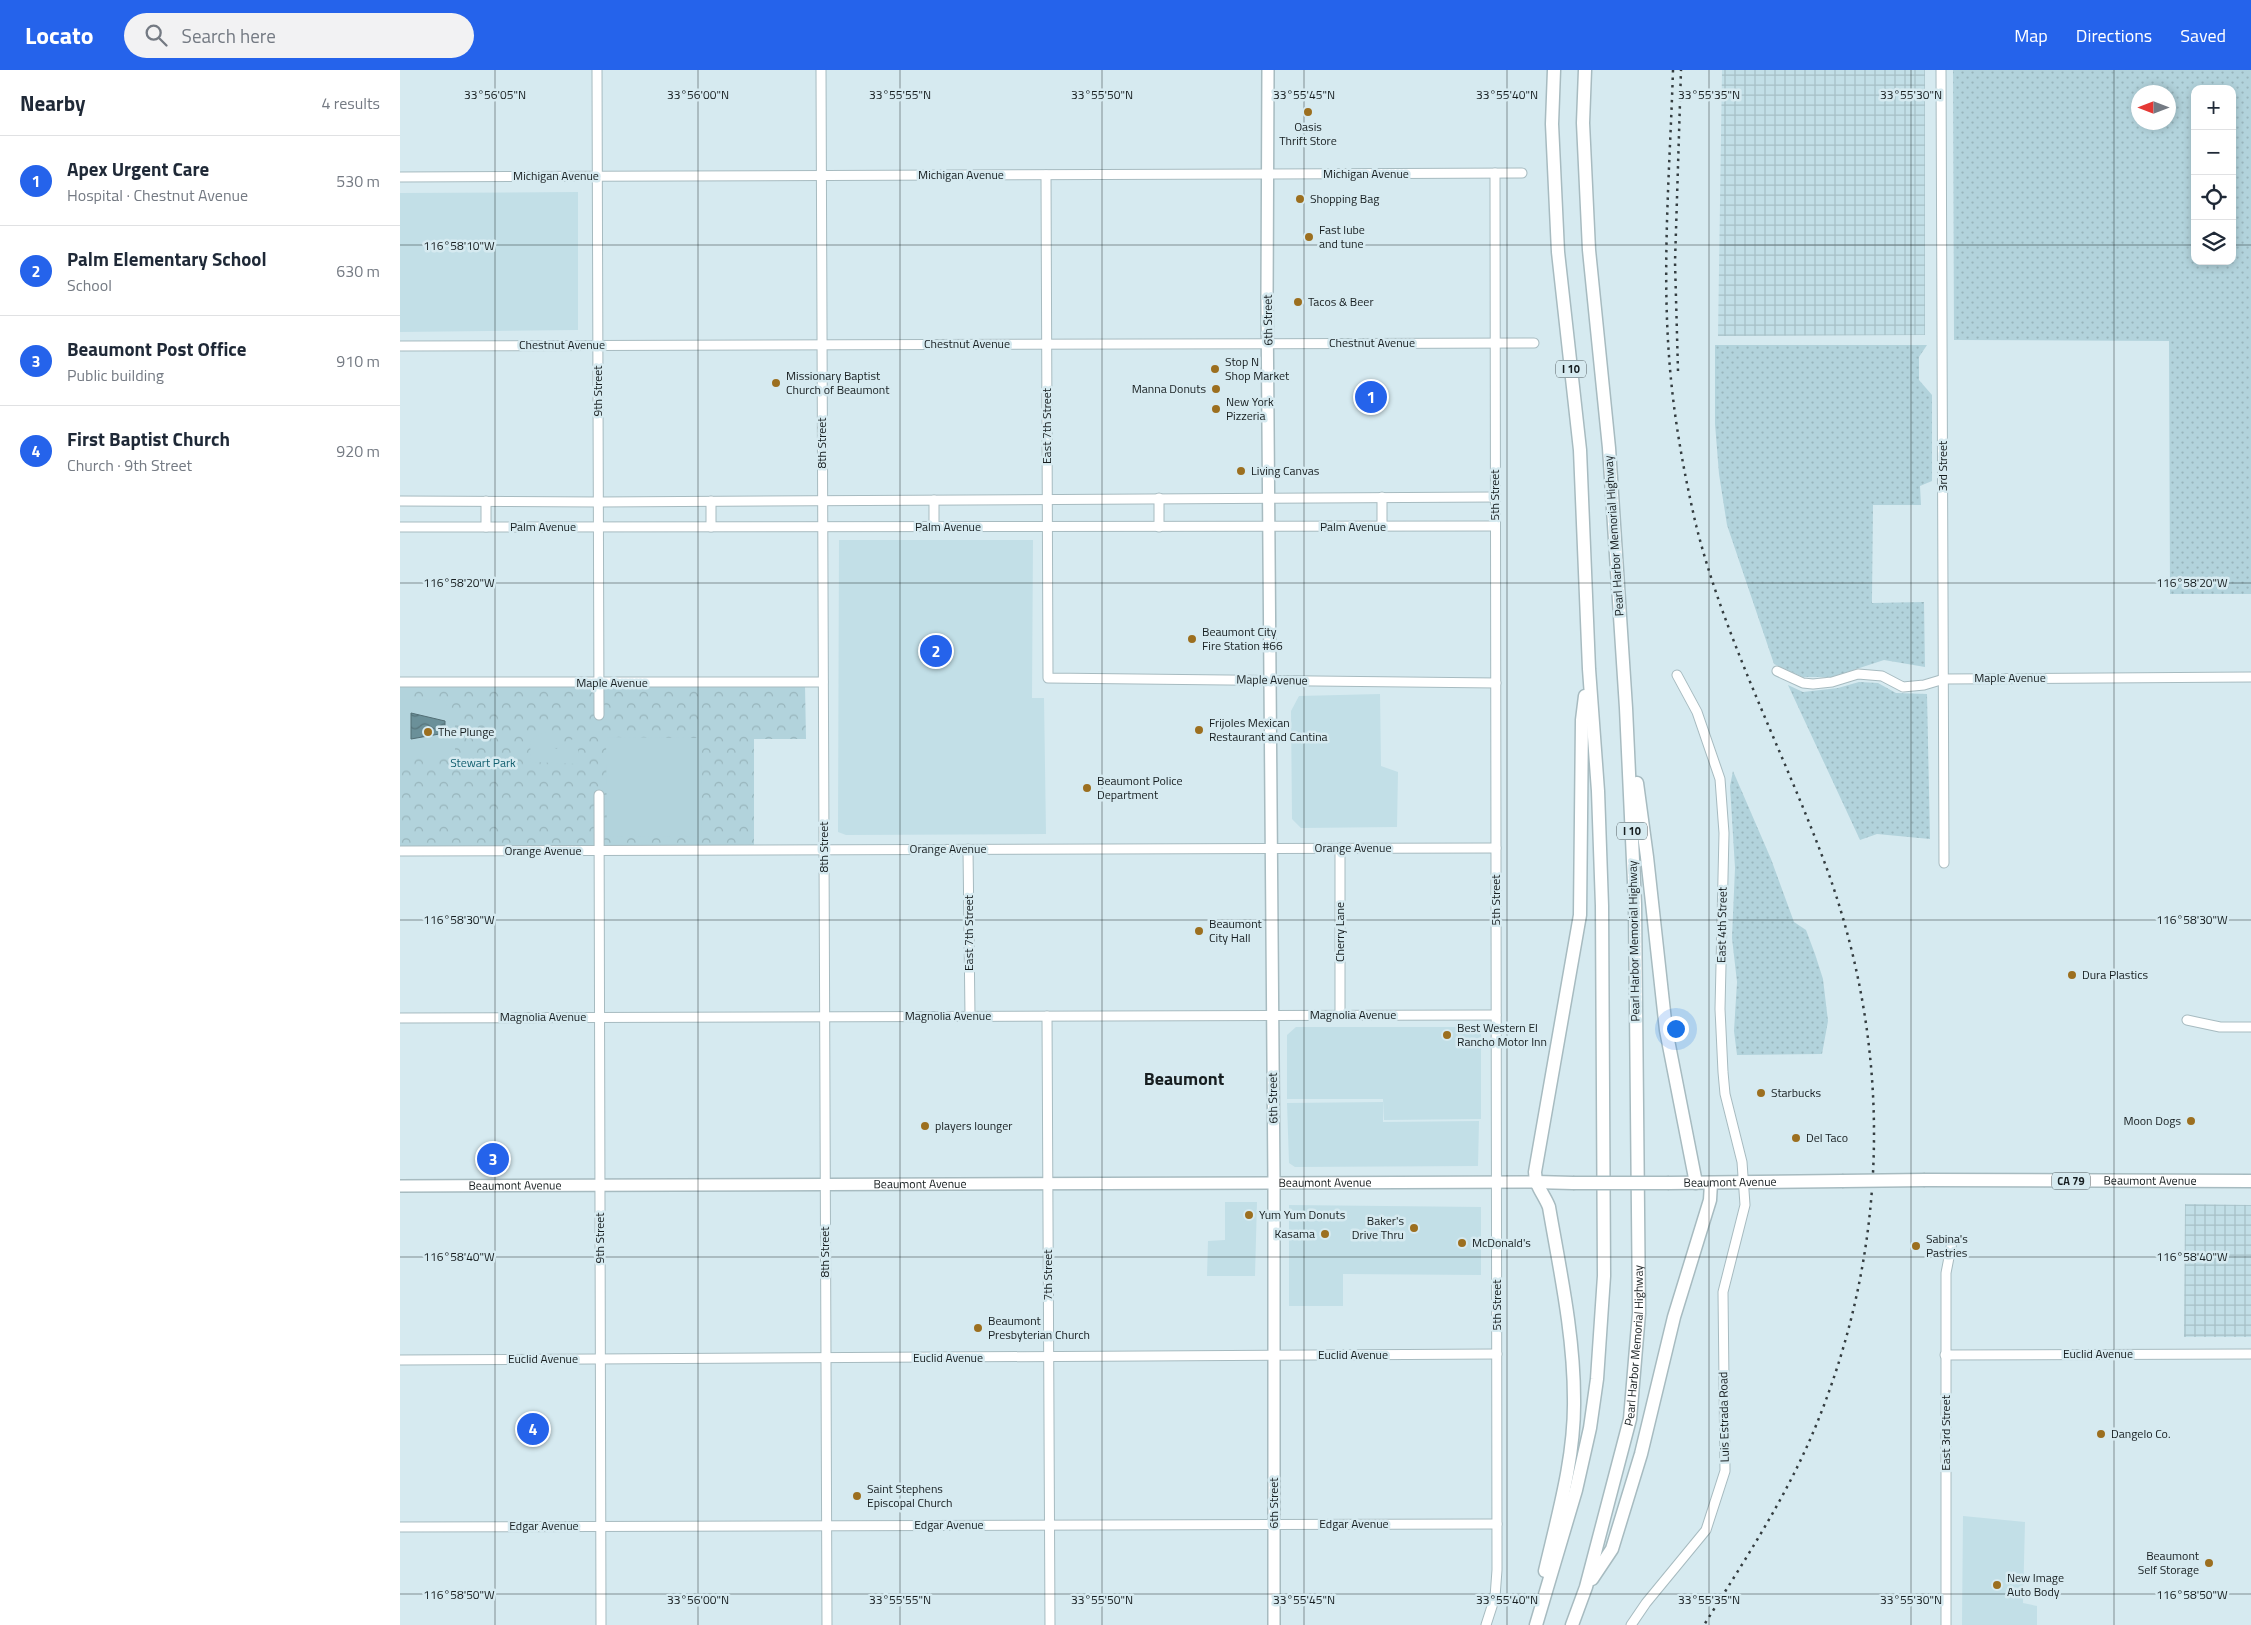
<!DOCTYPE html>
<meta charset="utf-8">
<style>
body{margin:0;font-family:"Titillium Web",sans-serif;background:#f2f2f3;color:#1f2937}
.controls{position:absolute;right:15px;top:15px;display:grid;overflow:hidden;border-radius:10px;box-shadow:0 2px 8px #0003}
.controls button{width:45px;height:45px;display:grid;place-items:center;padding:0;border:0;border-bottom:1px solid #e0e1e3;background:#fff;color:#1f2937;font:25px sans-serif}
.compass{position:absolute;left:1731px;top:15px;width:45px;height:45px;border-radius:50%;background:#fff;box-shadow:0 2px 8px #0003;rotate:270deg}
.you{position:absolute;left:1275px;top:958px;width:18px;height:18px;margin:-12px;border:4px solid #fff;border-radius:50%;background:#1a73e8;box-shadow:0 0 0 8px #1a73e833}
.badge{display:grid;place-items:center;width:32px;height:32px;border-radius:50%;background:#2563eb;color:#fff;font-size:16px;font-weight:700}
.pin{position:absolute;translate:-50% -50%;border:2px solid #fff;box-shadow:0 1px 5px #0006}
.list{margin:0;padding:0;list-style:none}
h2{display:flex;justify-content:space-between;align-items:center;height:65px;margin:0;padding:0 20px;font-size:21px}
h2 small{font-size:16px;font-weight:400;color:#747a83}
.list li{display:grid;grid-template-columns:32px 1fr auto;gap:15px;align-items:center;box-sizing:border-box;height:90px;padding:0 20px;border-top:1px solid #e0e1e3}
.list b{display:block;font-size:19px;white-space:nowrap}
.list p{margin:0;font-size:16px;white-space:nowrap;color:#747a83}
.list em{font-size:16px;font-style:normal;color:#747a83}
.icon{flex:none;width:28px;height:28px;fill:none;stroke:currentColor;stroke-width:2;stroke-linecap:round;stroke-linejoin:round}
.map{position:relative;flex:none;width:1851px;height:1555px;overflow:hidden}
header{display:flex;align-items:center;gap:30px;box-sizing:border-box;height:70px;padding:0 25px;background:#2563eb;color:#fff}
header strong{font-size:24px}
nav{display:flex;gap:28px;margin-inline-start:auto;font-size:18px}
.search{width:350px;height:45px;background:#f2f2f3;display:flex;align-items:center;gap:12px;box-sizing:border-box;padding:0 18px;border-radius:28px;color:#747a83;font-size:19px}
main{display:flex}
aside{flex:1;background:#fff}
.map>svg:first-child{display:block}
.built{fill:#c2dfe7}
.industrial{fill:url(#industrial-grid)}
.grass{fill:url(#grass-dots);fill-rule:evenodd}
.park{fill:url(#park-crowns)}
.pitch{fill:#b2d3dc}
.water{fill:url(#water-waves);stroke:#526e75}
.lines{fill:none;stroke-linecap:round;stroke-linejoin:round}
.minor-casing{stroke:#a7bbc0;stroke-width:11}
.major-casing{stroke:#a7bbc0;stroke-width:14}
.highway-casing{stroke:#a7bbc0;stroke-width:15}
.minor{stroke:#fff;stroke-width:9}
.major{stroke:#fff;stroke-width:11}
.highway{stroke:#fff;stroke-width:12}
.rail{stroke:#343d40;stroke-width:2.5;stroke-dasharray:2.5 5;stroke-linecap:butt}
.highway-bridge-casing{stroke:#a7bbc0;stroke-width:15;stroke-linecap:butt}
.highway-bridge{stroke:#fff;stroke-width:12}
.ticks{fill:none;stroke:#171e20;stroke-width:1;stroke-opacity:0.45}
.poi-dot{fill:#9c6f1f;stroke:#d6eaf0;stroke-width:2}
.labels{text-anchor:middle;stroke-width:5;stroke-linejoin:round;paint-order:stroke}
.shield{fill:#d6eaf0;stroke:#505b5e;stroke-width:1}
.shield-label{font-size:11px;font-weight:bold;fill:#171e20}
.poi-label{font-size:12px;fill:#171e20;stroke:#d6eaf0;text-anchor:start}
.street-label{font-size:12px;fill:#171e20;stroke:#d6eaf0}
.park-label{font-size:12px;fill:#105d6d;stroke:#d6eaf0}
.district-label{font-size:18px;font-weight:bold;fill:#171e20;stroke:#d6eaf0}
.ticks-label{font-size:12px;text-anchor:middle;fill:#171e20;stroke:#d6eaf0;stroke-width:5;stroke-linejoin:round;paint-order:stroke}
</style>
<header>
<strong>Locato</strong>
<div class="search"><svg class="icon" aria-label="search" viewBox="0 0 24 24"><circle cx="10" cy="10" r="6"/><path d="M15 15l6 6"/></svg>Search here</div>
<nav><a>Map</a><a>Directions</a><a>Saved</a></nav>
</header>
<main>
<aside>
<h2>Nearby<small>4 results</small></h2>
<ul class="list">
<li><span class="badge">1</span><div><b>Apex Urgent Care</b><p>Hospital · Chestnut Avenue</p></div><em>530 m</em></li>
<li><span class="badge">2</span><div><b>Palm Elementary School</b><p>School</p></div><em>630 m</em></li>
<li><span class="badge">3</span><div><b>Beaumont Post Office</b><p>Public building</p></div><em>910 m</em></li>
<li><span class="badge">4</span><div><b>First Baptist Church</b><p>Church · 9th Street</p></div><em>920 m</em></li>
</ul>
</aside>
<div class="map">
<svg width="1851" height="1555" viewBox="0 0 1851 1555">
<defs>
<pattern id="industrial-grid" width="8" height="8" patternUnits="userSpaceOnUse" patternTransform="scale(1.25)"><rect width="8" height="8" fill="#c2dfe7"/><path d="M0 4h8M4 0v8" fill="none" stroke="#a6bfc6"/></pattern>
<pattern id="grass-dots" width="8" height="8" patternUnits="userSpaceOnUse" patternTransform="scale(1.25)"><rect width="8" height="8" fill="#b2d3dc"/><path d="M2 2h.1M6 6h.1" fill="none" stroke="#98b5bc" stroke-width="1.8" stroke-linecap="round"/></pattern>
<pattern id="park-crowns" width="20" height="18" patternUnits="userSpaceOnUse" patternTransform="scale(1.25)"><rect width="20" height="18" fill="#b2d3dc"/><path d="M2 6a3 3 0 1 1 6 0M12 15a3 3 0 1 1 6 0" fill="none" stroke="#98b5bc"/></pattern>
<pattern id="water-waves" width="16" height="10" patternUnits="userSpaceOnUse" patternTransform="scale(1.25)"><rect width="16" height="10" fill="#6b9099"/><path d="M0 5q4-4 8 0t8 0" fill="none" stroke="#57757c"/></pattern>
</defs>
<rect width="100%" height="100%" fill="#d6eaf0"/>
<g class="built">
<polygon points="178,122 178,260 0,262 0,123"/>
<polygon points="439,470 633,470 632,628 644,628 646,764 446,765 438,762"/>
<polygon points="980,624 981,696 998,702 997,757 901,758 892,749 891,641 899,626"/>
<polygon points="896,957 1081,957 1081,1049 984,1050 983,1029 887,1029 887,965"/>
<polygon points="983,1032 983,1052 1079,1051 1078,1096 895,1097 889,1093 887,1033"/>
<polygon points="825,1132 857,1132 855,1206 807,1206 808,1171 825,1170"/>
<polygon points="889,1135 1081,1137 1081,1205 943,1204 943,1236 889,1236"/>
<polygon points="1563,1446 1625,1452 1623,1533 1637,1536 1637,1555 1562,1555"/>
</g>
<g class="industrial">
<polygon points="1322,0 1525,0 1525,265 1318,266"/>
<polygon points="1785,1134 1851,1135 1851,1267 1784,1267"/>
</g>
<g class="grass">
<path d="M1553,0H1851V524H1770L1769,271L1554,270ZM1795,19H1832V191H1795ZM1768,22V52H1738V22Z"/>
<polygon points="1315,275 1527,275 1519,287 1519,310 1532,325 1532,411 1520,416 1521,435 1473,435 1472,528 1472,533 1524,532 1525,597 1484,590 1432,607 1403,607 1374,594 1327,455 1319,404 1315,354"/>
<polygon points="1459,612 1478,613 1496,623 1527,624 1530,769 1477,764 1460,770 1388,615 1403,622 1438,618"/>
<polygon points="1333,701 1371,789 1394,852 1406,860 1415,884 1423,909 1428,951 1422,984 1337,985 1334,961 1337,912 1332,868 1335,798 1330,716"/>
</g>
<polygon class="park" points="0,611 405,615 406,669 354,669 354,775 0,777"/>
<g class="pitch">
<polygon points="0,629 46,630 47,638 55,638 55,686 0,686"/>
<polygon points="145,662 156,679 178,666 178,694 131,692 130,671"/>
<polygon points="206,667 302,668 301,767 207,766"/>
</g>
<polygon class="water" points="11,643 45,651 45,663 11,669"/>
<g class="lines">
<g class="minor-casing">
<g id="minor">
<polyline points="197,0 199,645"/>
<polyline points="421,0 427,1555"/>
<polyline points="1541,0 1544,793"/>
<polyline points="646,105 648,608 1096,613"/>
<polyline points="0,107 1122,103"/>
<polyline points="0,276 1134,273"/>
<polyline points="982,427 982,456"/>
<polyline points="759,428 759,457"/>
<polyline points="0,431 199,432 1095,427"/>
<polyline points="86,431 86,457"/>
<polyline points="311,431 311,457"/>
<polyline points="0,457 1095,456"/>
<polyline points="534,457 534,430"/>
<polyline points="1377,601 1403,613 1413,614 1432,612 1458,604 1482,606 1503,617 1524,615 1544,609 1851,607"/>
<polyline points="0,612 423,612"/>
<polyline points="199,725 201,1555"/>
<polyline points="940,778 940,945"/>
<polyline points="568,779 570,946"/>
<polyline points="0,781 1096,778"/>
<polyline points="647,946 650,1555"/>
<polyline points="0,948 1096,945"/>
<polyline points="1787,950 1820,957 1851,957"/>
<polyline points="1545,1285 1851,1284"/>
<polyline points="0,1290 1097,1284"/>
<polyline points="0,1457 1097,1454"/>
<polyline points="1086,1555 1095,1527 1097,1500 1095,103"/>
<polyline points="1231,1555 1246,1533 1306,1460 1325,1401 1323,1222 1345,1135 1342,1092 1325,1024 1323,1002 1320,939 1324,763 1320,709 1297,642 1277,605"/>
<polyline points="1546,1555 1546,1203 1552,1172"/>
</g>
</g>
<g class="major-casing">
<g id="major">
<polyline points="868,0 867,229 874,1114 874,1555"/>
<path id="s1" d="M0,1116L1135,1112"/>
</g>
</g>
<g class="highway-casing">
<g id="highway">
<polyline points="1237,713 1247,787 1266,960 1296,1113"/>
<path id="s2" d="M1525,1110L1851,1111"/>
<polyline points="1135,1112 1173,1113"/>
<path id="s3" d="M1269,1113L1442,1111"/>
<path d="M1145,1501C1158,1445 1175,1387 1174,1329C1174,1265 1160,1201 1149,1137C1144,1124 1135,1116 1135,1102L1180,845L1182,650L1185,626"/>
<polyline points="1192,1509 1212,1479 1241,1384 1274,1247 1310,1130 1311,1113"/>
<polyline points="1136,1555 1176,1420 1190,1358 1197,1309 1204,1206 1202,836 1198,721 1189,599 1180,380 1158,182 1152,54 1154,0"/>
<path id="s4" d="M1172,1555L1186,1517L1230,1349L1239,1243L1235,834L1226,638L1209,378L1189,180L1183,53L1185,0"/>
</g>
</g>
<use href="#minor" class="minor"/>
<use href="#major" class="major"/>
<use href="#highway" class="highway"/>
<g class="rail">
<path d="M1273,0C1270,95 1262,191 1269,286C1273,343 1283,399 1296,455C1324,567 1380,675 1421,783C1492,967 1492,1165 1419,1348C1390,1422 1346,1488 1304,1555"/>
<polyline points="1278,301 1275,192 1281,0"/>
</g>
<g class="highway-bridge-casing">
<g id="highway-bridge">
<polyline points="1442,1111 1525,1110"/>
<polyline points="1173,1113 1269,1113"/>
</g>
</g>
<use href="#highway-bridge" class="highway-bridge"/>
</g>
<path class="ticks" d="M95,0V1555M298,0V1555M500,0V1555M702,0V1555M904,0V1555M1107,0V1555M1309,0V1555M1511,0V1555M1714,0V1555M0,175H1795M1832,175H1851M0,513H1851M0,850H1851M0,1187H1851M0,1524H1851"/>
<g class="poi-dot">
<circle cx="908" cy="42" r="5"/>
<circle cx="900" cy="129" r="5"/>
<circle cx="909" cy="167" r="5"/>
<circle cx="898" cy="232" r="5"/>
<circle cx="815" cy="299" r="5"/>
<circle cx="376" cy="313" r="5"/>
<circle cx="816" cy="319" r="5"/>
<circle cx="816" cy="339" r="5"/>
<circle cx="841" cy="401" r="5"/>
<circle cx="792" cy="569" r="5"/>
<circle cx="799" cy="660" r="5"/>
<circle cx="28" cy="662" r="5"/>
<circle cx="687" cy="718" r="5"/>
<circle cx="799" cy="861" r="5"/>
<circle cx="1672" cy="905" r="5"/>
<circle cx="1047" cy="965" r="5"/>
<circle cx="1361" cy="1023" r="5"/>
<circle cx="1791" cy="1051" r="5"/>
<circle cx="525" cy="1056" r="5"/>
<circle cx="1396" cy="1068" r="5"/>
<circle cx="849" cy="1145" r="5"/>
<circle cx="1014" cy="1158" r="5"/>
<circle cx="925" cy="1164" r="5"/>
<circle cx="1062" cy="1173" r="5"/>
<circle cx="1516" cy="1176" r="5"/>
<circle cx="578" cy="1258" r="5"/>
<circle cx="1701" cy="1364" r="5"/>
<circle cx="457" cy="1426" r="5"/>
<circle cx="1809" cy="1493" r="5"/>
<circle cx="1597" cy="1515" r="5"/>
</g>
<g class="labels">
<g class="shield">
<rect x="1156" y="290.5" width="30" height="17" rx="4"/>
<rect x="1217" y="752.5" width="30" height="17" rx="4"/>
<rect x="1652" y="1102.5" width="38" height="17" rx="4"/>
</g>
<g class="shield-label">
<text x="1171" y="303">I 10</text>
<text x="1232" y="765">I 10</text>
<text x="1671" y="1115">CA 79</text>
</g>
<g class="poi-label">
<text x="908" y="61" text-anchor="middle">Oasis<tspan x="908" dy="14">Thrift Store</tspan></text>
<text x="910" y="133">Shopping Bag</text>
<text x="919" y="164">Fast lube<tspan x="919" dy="14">and tune</tspan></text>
<text x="908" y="236">Tacos &amp; Beer</text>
<text x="825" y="296">Stop N<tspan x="825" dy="14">Shop Market</tspan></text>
<text x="386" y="310">Missionary Baptist<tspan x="386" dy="14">Church of Beaumont</tspan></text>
<text x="806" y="323" text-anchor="end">Manna Donuts</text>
<text x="826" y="336">New York<tspan x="826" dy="14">Pizzeria</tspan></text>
<text x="851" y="405">Living Canvas</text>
<text x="802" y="566">Beaumont City<tspan x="802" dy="14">Fire Station #66</tspan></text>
<text x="809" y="657">Frijoles Mexican<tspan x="809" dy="14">Restaurant and Cantina</tspan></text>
<text x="38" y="666">The Plunge</text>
<text x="697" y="715">Beaumont Police<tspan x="697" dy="14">Department</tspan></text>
<text x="809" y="858">Beaumont<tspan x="809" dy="14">City Hall</tspan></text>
<text x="1682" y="909">Dura Plastics</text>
<text x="1057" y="962">Best Western El<tspan x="1057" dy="14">Rancho Motor Inn</tspan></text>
<text x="1371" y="1027">Starbucks</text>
<text x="1781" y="1055" text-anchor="end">Moon Dogs</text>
<text x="535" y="1060">players lounger</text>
<text x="1406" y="1072">Del Taco</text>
<text x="859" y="1149">Yum Yum Donuts</text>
<text x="1004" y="1155" text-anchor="end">Baker's<tspan x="1004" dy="14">Drive Thru</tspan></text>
<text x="915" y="1168" text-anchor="end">Kasama</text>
<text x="1526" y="1173">Sabina's<tspan x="1526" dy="14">Pastries</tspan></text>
<text x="1072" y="1177">McDonald's</text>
<text x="588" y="1255">Beaumont<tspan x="588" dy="14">Presbyterian Church</tspan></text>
<text x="1711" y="1368">Dangelo Co.</text>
<text x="467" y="1423">Saint Stephens<tspan x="467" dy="14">Episcopal Church</tspan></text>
<text x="1799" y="1490" text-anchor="end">Beaumont<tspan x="1799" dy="14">Self Storage</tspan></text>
<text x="1607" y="1512">New Image<tspan x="1607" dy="14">Auto Body</tspan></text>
</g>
<g class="street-label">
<text x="966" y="108">Michigan Avenue</text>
<text x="561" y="109">Michigan Avenue</text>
<text x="156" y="110">Michigan Avenue</text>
<text transform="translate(868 250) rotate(-91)" y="4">6th Street</text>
<text x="972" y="277">Chestnut Avenue</text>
<text x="567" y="278">Chestnut Avenue</text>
<text x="162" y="279">Chestnut Avenue</text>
<text transform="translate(198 321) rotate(-90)" y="4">9th Street</text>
<text transform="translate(647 356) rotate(-90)" y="4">East 7th Street</text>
<text transform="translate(422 373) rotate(-90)" y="4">8th Street</text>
<text transform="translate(1543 396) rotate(-90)" y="4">3rd Street</text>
<text transform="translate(1095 425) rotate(-90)" y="4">5th Street</text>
<text x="143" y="461">Palm Avenue</text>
<text x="548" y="461">Palm Avenue</text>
<text x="953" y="461">Palm Avenue</text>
<text transform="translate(1214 466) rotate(-94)" y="4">Pearl Harbor Memorial Highway</text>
<text x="1610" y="612">Maple Avenue</text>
<text transform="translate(872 610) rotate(1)" y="4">Maple Avenue</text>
<text x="212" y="617">Maple Avenue</text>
<text transform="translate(424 777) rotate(-90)" y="4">8th Street</text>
<text x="953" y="782">Orange Avenue</text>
<text x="548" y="783">Orange Avenue</text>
<text x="143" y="785">Orange Avenue</text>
<text transform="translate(1096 830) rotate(-90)" y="4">5th Street</text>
<text transform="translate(1322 855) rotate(-89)" y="4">East 4th Street</text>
<text transform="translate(940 862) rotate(-90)" y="4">Cherry Lane</text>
<text transform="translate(569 863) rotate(-90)" y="4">East 7th Street</text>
<text transform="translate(1234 871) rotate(-91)" y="4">Pearl Harbor Memorial Highway</text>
<text x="953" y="949">Magnolia Avenue</text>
<text x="548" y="950">Magnolia Avenue</text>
<text x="143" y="951">Magnolia Avenue</text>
<text transform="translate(873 1028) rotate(-91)" y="4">6th Street</text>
<text dy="4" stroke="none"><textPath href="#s2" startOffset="225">Beaumont Avenue</textPath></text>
<text dy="4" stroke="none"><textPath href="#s3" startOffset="61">Beaumont Avenue</textPath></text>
<text dy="4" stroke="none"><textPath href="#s1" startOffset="925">Beaumont Avenue</textPath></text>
<text dy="4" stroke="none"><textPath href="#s1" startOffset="520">Beaumont Avenue</textPath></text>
<text dy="4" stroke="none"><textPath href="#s1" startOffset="115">Beaumont Avenue</textPath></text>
<text transform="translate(200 1168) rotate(-90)" y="4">9th Street</text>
<text transform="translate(425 1182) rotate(-90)" y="4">8th Street</text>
<text transform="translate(648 1205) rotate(-90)" y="4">7th Street</text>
<text transform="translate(1097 1235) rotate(-90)" y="4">5th Street</text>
<text dy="4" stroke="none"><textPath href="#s4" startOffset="288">Pearl Harbor Memorial Highway</textPath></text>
<text x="1698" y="1288">Euclid Avenue</text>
<text x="953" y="1289">Euclid Avenue</text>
<text x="548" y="1292">Euclid Avenue</text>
<text x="143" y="1293">Euclid Avenue</text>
<text transform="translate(1324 1347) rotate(-91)" y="4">Luis Estrada Road</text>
<text transform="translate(1546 1363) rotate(-90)" y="4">East 3rd Street</text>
<text transform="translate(874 1433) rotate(-90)" y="4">6th Street</text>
<text x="954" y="1458">Edgar Avenue</text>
<text x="549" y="1459">Edgar Avenue</text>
<text x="144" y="1460">Edgar Avenue</text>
</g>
<g class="park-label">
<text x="83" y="697">Stewart Park</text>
</g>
<g class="district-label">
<text x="784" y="1015">Beaumont</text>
</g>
</g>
<g class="ticks-label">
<text x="95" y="29">33°56'05"N</text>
<text x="298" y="29">33°56'00"N</text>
<text x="500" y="29">33°55'55"N</text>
<text x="702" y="29">33°55'50"N</text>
<text x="904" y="29">33°55'45"N</text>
<text x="1107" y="29">33°55'40"N</text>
<text x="1309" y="29">33°55'35"N</text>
<text x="1511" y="29">33°55'30"N</text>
<text x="59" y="180">116°58'10"W</text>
<text x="1792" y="517">116°58'20"W</text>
<text x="59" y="517">116°58'20"W</text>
<text x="1792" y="854">116°58'30"W</text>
<text x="59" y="854">116°58'30"W</text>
<text x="1792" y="1191">116°58'40"W</text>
<text x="59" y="1191">116°58'40"W</text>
<text x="1792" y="1529">116°58'50"W</text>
<text x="59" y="1529">116°58'50"W</text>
<text x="298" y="1534">33°56'00"N</text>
<text x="500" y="1534">33°55'55"N</text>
<text x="702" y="1534">33°55'50"N</text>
<text x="904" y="1534">33°55'45"N</text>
<text x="1107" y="1534">33°55'40"N</text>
<text x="1309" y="1534">33°55'35"N</text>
<text x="1511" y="1534">33°55'30"N</text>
</g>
</svg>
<div class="controls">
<button>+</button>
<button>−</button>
<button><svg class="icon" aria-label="locate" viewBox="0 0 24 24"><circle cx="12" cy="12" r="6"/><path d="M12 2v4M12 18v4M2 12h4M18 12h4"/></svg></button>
<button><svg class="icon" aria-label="layers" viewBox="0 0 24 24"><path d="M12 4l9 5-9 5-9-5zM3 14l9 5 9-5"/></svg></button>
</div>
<svg class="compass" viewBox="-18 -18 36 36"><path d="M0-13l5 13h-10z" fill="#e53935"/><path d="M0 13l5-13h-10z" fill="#747a83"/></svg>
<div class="you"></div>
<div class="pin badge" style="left:971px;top:327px">1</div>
<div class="pin badge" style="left:536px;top:581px">2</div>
<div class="pin badge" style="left:93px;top:1089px">3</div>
<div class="pin badge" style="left:133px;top:1359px">4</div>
</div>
</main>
